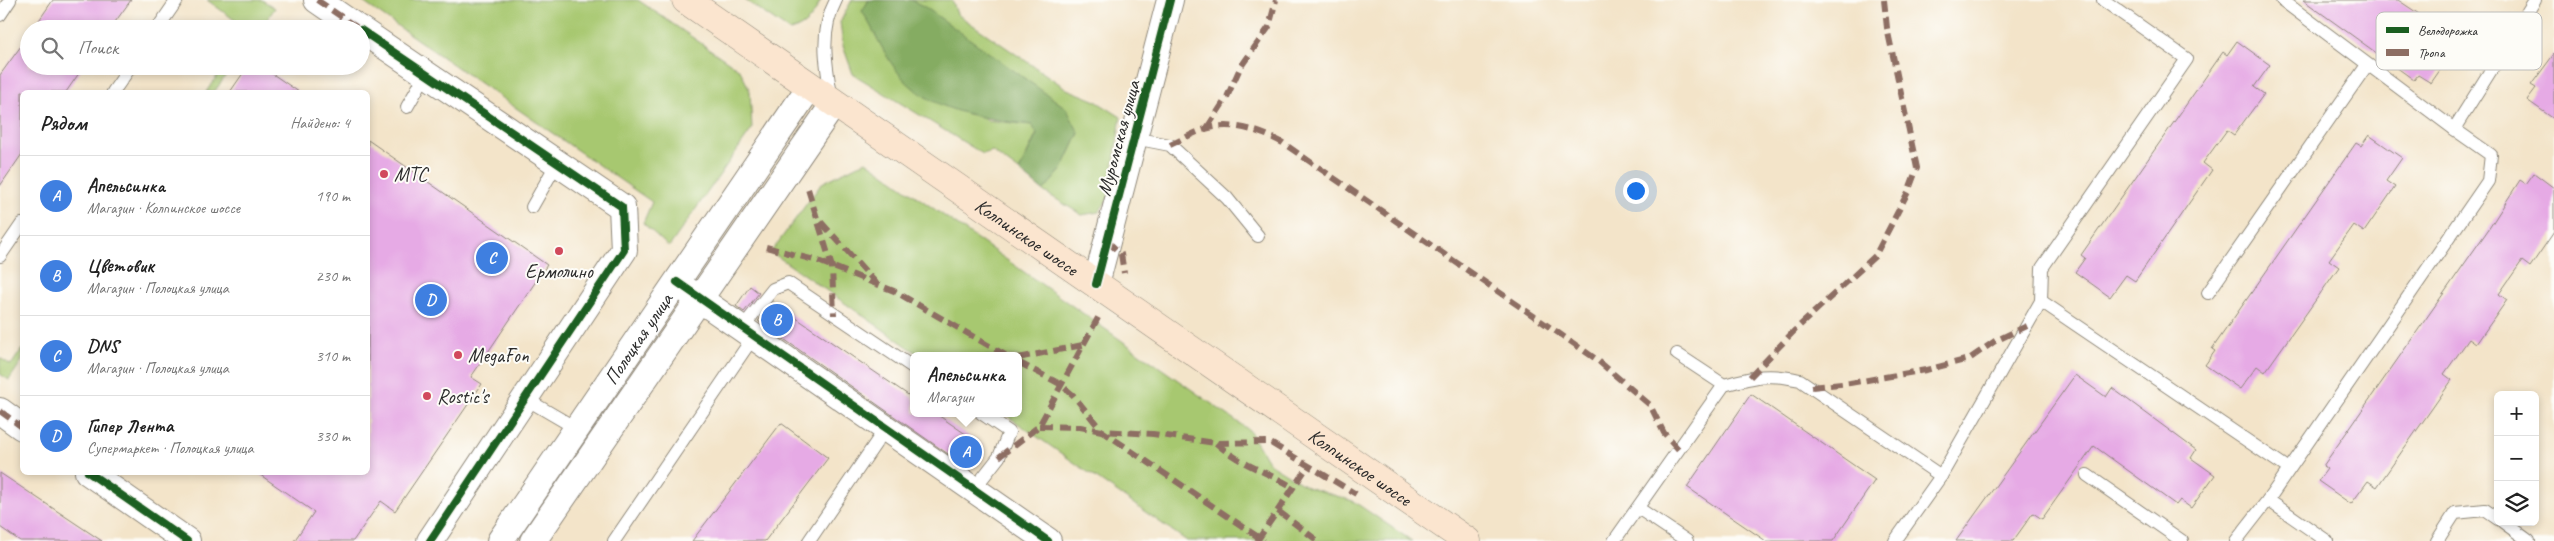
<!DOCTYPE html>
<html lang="ru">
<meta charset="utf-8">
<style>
body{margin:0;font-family:Caveat,sans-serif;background:#f2f2f2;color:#222}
.controls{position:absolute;right:15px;bottom:15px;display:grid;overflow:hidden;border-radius:8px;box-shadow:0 2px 8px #0003}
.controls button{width:45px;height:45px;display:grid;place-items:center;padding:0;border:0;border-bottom:1px solid #e0e0e0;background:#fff;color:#222;font:25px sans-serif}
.you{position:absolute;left:1635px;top:190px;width:18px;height:18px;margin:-12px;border:4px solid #fff;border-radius:50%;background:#1a73e8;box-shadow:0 0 0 8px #1a73e833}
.badge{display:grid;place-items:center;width:32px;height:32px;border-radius:50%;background:#d1495b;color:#fff;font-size:16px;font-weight:700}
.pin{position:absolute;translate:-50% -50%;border:2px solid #fff;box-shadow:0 1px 5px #0006}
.popup{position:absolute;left:910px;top:352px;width:112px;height:65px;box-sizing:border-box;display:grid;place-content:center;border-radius:8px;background:#fff;filter:drop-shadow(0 1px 4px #0005);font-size:16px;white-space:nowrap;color:#767676}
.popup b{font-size:19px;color:#222}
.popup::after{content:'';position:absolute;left:50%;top:100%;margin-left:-10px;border:10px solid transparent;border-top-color:#fff}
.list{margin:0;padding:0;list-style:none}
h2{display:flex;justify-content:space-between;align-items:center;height:65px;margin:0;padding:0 20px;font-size:21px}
h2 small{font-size:16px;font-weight:400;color:#767676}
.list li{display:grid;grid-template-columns:32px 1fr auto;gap:15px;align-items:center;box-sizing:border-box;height:80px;padding:0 20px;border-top:1px solid #e0e0e0}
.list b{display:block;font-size:19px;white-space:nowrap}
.list p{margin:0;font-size:16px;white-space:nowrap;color:#767676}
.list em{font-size:16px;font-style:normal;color:#767676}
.icon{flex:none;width:28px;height:28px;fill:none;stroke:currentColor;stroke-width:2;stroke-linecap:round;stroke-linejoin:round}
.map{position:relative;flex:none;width:2554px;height:541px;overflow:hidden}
.search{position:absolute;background:#fff;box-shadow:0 2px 8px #0003;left:20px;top:20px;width:350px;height:55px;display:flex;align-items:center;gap:12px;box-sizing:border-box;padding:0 18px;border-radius:28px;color:#767676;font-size:19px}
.panel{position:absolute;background:#fff;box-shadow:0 2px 8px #0003;left:20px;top:90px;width:350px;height:385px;border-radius:8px}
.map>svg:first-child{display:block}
.green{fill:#a7c870;stroke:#697a4e}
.forest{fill:#85ac62;stroke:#586c46}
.building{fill:#e6aae5}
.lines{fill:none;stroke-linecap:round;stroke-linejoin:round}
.service-casing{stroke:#8f887a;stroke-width:14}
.minor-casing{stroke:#8f887a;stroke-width:28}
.secondary-casing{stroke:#8f887a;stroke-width:29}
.service{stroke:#fff;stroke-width:12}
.minor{stroke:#fff;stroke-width:26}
.secondary{stroke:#fbe5cf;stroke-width:28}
.quiet{stroke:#8d6e63;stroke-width:6;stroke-dasharray:12 6;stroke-linecap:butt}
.cycleway-casing{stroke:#fdfcf7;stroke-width:11}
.cycleway{stroke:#1b5e20;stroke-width:8}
.poi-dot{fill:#d1495b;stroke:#fdfcf7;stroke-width:2}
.labels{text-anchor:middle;stroke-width:4;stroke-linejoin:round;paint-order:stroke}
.street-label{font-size:20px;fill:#2b2b2b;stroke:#fdfcf7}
.poi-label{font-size:20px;fill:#2b2b2b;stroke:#fdfcf7;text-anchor:start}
.key{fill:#fdfcf7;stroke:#bebdba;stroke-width:1}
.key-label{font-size:14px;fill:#2b2b2b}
</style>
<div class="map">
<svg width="2554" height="541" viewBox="0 0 2554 541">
<rect width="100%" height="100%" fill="#fdfcf7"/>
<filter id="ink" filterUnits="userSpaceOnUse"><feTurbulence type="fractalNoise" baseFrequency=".02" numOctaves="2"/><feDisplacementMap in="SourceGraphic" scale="10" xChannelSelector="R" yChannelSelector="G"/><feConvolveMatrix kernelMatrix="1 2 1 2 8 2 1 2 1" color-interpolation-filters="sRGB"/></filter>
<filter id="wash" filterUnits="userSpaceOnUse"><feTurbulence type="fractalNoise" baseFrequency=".0096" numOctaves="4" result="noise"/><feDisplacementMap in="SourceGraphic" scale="20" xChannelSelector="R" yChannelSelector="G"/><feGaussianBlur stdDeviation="1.12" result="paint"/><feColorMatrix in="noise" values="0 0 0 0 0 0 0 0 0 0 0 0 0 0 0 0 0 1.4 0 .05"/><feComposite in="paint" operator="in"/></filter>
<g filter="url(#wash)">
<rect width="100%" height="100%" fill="#f3e4c9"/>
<g class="green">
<polygon points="207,0 262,0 275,8 260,29 247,29"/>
<polygon points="360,0 638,0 740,70 750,91 752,129 669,247 643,223 652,202"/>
<path d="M745,0H821C813,16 808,26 790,31Z"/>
<polygon points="852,0 869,0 863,11 986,120 1032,125 1037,133 1019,171 992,151 983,154 853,74 843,46 840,22"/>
<polygon points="911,0 952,0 957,14 1067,89 1094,100 1121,117 1108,199 1099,212 1082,215 1043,191 1062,169 1079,133"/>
<polygon points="224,66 233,66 214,92 206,92"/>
<polygon points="866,161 1249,430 1269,463 1307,487 1353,501 1412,541 1187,541 1003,413 1018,413 1018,356 921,356 771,252 822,183"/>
<polygon points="22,349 22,361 9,380 0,374 0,358 11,365"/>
</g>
<path class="forest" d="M869,0H911L925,7L1066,108L1079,133L1062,169L1043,191L1019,171L1037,134L1032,125C984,118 928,113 897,71C883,53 874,30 862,11Z"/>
<g id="blocks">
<g class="building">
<polygon points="53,0 131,0 110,29 33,29"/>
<polygon points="2303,0 2398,0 2437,26 2431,34 2454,50 2431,83 2418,75 2414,80"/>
<polygon points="29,35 29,66 84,66 66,92 22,92 22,154 0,186 0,75"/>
<polygon points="2237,41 2270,65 2254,87 2264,94 2234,135 2227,130 2203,163 2212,170 2135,281 2126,275 2110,297 2075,272 2085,258 2081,255 2223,52 2227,55"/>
<polygon points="2554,54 2554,119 2527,100 2536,88 2531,85"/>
<polygon points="248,66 261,66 299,92 230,92"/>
<polygon points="2369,135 2402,158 2386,181 2395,187 2364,232 2354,225 2329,260 2339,267 2265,372 2257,366 2240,389 2205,365 2215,351 2212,349 2356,143 2361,146"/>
<polygon points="368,140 547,265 471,377 482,384 395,511 381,501 353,541 294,541 314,512 256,472 368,472"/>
<polygon points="2534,173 2554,188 2554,232 2530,267 2522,261 2499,294 2507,300 2476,344 2469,339 2444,374 2452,380 2377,487 2368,481 2351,504 2318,481 2327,469 2323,466 2488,230 2520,180 2526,184"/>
<polygon points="750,286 759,293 744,312 736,306"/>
<polygon points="773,302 914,399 914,413 935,413 983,446 968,468 758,321"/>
<polygon points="2075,375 2106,397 2112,388 2196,450 2191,458 2215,475 2191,508 2180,500 2176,505 2094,446 2042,519 2033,513 2013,541 1956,541"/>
<polygon points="1751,394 1875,480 1833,541 1766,541 1687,487"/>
<polygon points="781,423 828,458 765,541 692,541"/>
<polygon points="0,473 102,541 20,541 0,527"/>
</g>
</g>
</g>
<g filter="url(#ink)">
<use href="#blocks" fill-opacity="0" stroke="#8f887a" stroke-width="1"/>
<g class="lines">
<g class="service-casing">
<g id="service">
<polyline points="2282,0 2454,129"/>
<polyline points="0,15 10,0"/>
<polyline points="157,29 177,0"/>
<polyline points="113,92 131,66"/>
<path d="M832,100C826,66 819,32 836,0"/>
<polyline points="407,107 426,74"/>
<polyline points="1134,138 1170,145 1227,198 1258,236"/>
<polyline points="532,207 557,163"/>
<polyline points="0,256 22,224"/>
<polyline points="2208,293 2367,65"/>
<polyline points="2041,301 2042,268 2187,59 2103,0"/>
<polyline points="742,328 773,289 788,283 914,368"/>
<polyline points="1677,354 1724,385"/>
<polyline points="526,399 579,430"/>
<polyline points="2087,475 2182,541"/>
<polyline points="974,489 999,457 1009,432 981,413"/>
<polyline points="2268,500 2327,541"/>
<polyline points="1638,508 1687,541"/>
<polyline points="2503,522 2529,541"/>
<polyline points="614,541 754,336"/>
<polyline points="809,541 886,428"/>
<path d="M1614,541L1724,385C1756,376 1768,373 1800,380L1941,476"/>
<polyline points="1895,541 1941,476 2041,301 2289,469"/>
<polyline points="2236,541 2268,500 2488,181 2491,155 2454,129 2535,0"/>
<polyline points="2437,541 2455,513 2485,510 2498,519"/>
</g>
</g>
<g class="minor-casing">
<g id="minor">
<polyline points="317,0 359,29"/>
<polyline points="361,30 622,207 624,250 430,541"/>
<polyline points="1096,284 1170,0"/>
<polyline points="685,289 1048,541"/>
<polyline points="0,411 22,427"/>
<polyline points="88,472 187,541"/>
<path id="s1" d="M500,541L809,88"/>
<polyline points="533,541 833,105"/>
</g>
</g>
<g class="secondary-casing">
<g id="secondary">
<path id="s2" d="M686,0C945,182 1207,360 1467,541"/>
</g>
</g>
<use href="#service" class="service"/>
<use href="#minor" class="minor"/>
<use href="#secondary" class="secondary"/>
<g class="quiet">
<polyline points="317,0 359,29"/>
<polyline points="1207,128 1227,97 1240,68 1269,27 1276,0"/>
<path d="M1170,145C1182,140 1194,132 1206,129C1232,121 1261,131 1283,143L1596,359L1650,405L1664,433L1679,450"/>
<polyline points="808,189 832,267 834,315"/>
<polyline points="821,222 876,283"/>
<polyline points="1107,241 1121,254 1124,273"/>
<polyline points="766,247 818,261 894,291 1007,356"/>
<polyline points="1018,358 1083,345"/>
<polyline points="1018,362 1060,384 1073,395 1102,431 1264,541"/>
<polyline points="1750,377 1796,329 1875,256 1908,192 1917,168 1887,28 1884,0"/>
<polyline points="1812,387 1850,383 1926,370 1969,359 1995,341 2027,326"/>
<polyline points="0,411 22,427"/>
<polyline points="1039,426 1080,427 1102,431 1153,434 1216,443 1269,442 1356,494"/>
<path d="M1216,443C1239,464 1267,472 1293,487"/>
<polyline points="999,457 1039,426 1099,316"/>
<polyline points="1278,511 1318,541"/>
<polyline points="1257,541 1308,466"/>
</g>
<g class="cycleway-casing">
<g id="cycleway">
<polyline points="361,30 622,207 624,250 430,541"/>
<polyline points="677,282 1048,541"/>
<polyline points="1096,284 1170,0"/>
<polyline points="88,472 187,541"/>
</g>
</g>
<use href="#cycleway" class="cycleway"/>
</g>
</g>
<g class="poi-dot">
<circle cx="384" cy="174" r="5"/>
<circle cx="559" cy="251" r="5"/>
<circle cx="458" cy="355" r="5"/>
<circle cx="427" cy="396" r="5"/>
</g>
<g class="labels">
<g class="street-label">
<text transform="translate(1118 138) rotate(-75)" y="7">Муромская улица</text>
<text dy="7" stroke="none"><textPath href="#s2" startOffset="415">Колпинское шоссе</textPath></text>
<text dy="7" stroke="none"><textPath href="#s1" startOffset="245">Полоцкая улица</textPath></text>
<text dy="7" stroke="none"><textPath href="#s2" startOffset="820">Колпинское шоссе</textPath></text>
</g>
<g class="poi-label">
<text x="394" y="181">МТС</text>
<text x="559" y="278" text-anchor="middle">Ермолино</text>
<text x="468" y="362">MegaFon</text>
<text x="437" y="403">Rostic's</text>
</g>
</g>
<rect x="2376" y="12" width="166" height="58" rx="8" class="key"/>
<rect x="2386" y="27" width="23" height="6" fill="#1b5e20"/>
<rect x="2386" y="49" width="23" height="7" fill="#8d6e63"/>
<g class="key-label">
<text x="2418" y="35">Велодорожка</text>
<text x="2418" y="57">Тропа</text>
</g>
</svg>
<div class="controls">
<button>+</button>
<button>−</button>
<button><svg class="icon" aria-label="layers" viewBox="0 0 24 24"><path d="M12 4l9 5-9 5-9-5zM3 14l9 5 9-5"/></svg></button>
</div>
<div class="you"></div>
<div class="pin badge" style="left:966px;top:452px;background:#3f7fe0">A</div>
<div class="popup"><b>Апельсинка</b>Магазин</div>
<div class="pin badge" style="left:777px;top:320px;background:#3f7fe0">B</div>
<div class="pin badge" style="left:492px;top:258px;background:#3f7fe0">C</div>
<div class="pin badge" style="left:431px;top:300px;background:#3f7fe0">D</div>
<div class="search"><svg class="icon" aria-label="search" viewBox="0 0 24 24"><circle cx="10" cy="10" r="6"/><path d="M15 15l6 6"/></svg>Поиск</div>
<section class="panel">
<h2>Рядом<small>Найдено: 4</small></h2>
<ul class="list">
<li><span class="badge" style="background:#3f7fe0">A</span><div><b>Апельсинка</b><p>Магазин · Колпинское шоссе</p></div><em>190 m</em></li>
<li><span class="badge" style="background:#3f7fe0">B</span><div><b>Цветовик</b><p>Магазин · Полоцкая улица</p></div><em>230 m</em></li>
<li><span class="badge" style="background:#3f7fe0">C</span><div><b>DNS</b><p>Магазин · Полоцкая улица</p></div><em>310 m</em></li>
<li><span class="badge" style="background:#3f7fe0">D</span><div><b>Гипер Лента</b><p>Супермаркет · Полоцкая улица</p></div><em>330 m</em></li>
</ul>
</section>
</div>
